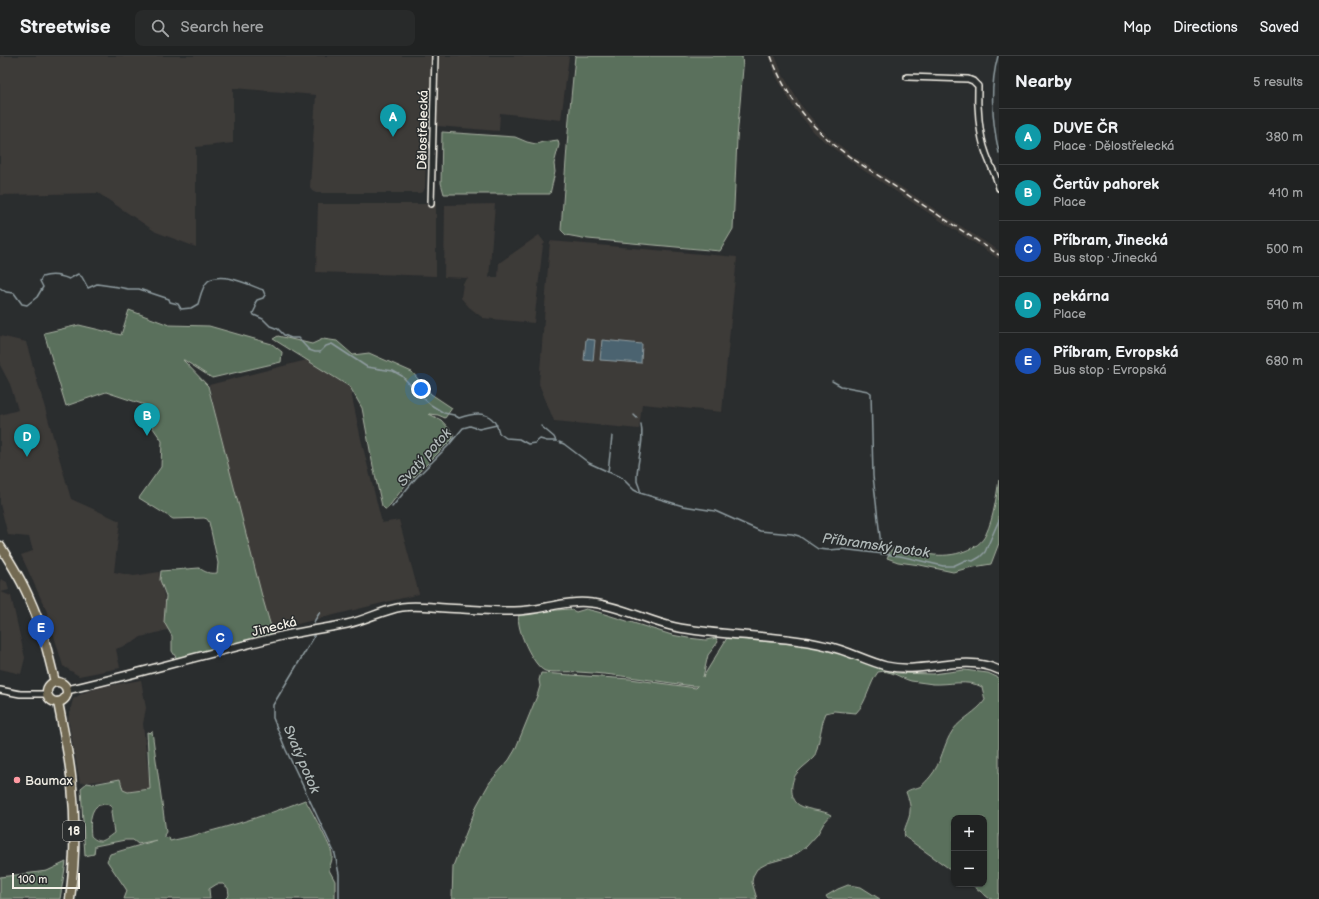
<!DOCTYPE html>
<meta charset="utf-8">
<style>
body{margin:0;font-family:"Balsamiq Sans",sans-serif;background:#282a2a;color:#f1f3f6}
.controls{position:absolute;right:12px;bottom:12px;display:grid;overflow:hidden;border-radius:8px;box-shadow:0 1px 3px #0004}
.controls button{width:36px;height:36px;display:grid;place-items:center;padding:0;border:0;border-bottom:1px solid #3d3f40;background:#202222;color:#f1f3f6;font:20px sans-serif}
.scale{position:absolute;left:12px;bottom:10px;width:68px;box-sizing:border-box;padding-left:4px;border:2px solid #f4f1e8;border-top:0;font-size:11px;line-height:14px;white-space:nowrap;color:#f4f1e8;-webkit-text-stroke:3px #2a2d2e;paint-order:stroke}
.you{position:absolute;left:421px;top:333px;width:14px;height:14px;margin:-10px;border:3px solid #fff;border-radius:50%;background:#1a73e8;box-shadow:0 0 0 6px #1a73e833}
.badge{display:grid;place-items:center;width:26px;height:26px;border-radius:50%;background:#ea580c;color:#fff;font-size:13px;font-weight:700}
.pin{position:absolute;translate:-50% -33px;filter:drop-shadow(0 1px 2px #0008)}
.pin::after{content:'';position:absolute;top:21px;width:14px;height:12px;background:inherit;clip-path:polygon(0 0,100% 0,50% 100%)}
.list{margin:0;padding:0;list-style:none}
h2{display:flex;justify-content:space-between;align-items:center;height:52px;margin:0;padding:0 16px;font-size:17px}
h2 small{font-size:13px;font-weight:400;color:#a2a4a5}
.list li{display:grid;grid-template-columns:26px 1fr auto;gap:12px;align-items:center;box-sizing:border-box;height:56px;padding:0 16px;border-top:1px solid #3d3f40}
.list b{display:block;font-size:15px;white-space:nowrap}
.list p{margin:0;font-size:13px;white-space:nowrap;color:#a2a4a5}
.list em{font-size:13px;font-style:normal;color:#a2a4a5}
.icon{flex:none;width:22px;height:22px;fill:none;stroke:currentColor;stroke-width:2;stroke-linecap:round;stroke-linejoin:round}
.map{position:relative;flex:none;width:999px;height:843px;overflow:hidden}
header{display:flex;align-items:center;gap:24px;box-sizing:border-box;height:56px;padding:0 20px;background:#202222;border-bottom:1px solid #3d3f40}
header strong{font-size:19px}
nav{display:flex;gap:22px;margin-inline-start:auto;font-size:14px}
.search{width:280px;height:36px;background:#282a2a;display:flex;align-items:center;gap:10px;box-sizing:border-box;padding:0 14px;border-radius:8px;color:#a2a4a5;font-size:15px}
main{display:flex}
aside{flex:1;background:#202222}
.map>svg:first-child{display:block}
.built{fill:#3d3a38}
.green{fill:#5a705b;stroke:#a7b0a2;fill-rule:evenodd}
.water{fill:#4b6470;stroke:#8f9ca0}
.lines{fill:none;stroke-linecap:round;stroke-linejoin:round}
.stream{stroke:#8f9ca0;stroke-width:1.5}
.street-casing{stroke:#f4f1e8;stroke-width:8}
.secondary-casing{stroke:#f4f1e8;stroke-width:10}
.primary-casing{stroke:#f4f1e8;stroke-width:11}
.street{stroke:#2a2d2e;stroke-width:5}
.secondary{stroke:#2a2d2e;stroke-width:7}
.primary{stroke:#736b52;stroke-width:8}
.rail{stroke:#f4f1e8;stroke-width:1.5;stroke-dasharray:6 3;stroke-linecap:butt}
.poi-dot{fill:#ff9aa2;stroke:#2a2d2e;stroke-width:1.5}
.labels{text-anchor:middle;stroke-width:3;stroke-linejoin:round;paint-order:stroke}
.shield{fill:#2a2d2e;stroke:#b7b6b0;stroke-width:1}
.shield-label{font-size:12px;font-weight:bold;fill:#f4f1e8}
.street-label{font-size:13px;fill:#f4f1e8;stroke:#2a2d2e}
.poi-label{font-size:13px;fill:#f4f1e8;stroke:#2a2d2e;text-anchor:start}
.water-label{font-size:14px;font-style:italic;fill:#b0b9b8;stroke:#2a2d2e}
</style>
<header>
<strong>Streetwise</strong>
<div class="search"><svg class="icon" aria-label="search" viewBox="0 0 24 24"><circle cx="10" cy="10" r="6"/><path d="M15 15l6 6"/></svg>Search here</div>
<nav><a>Map</a><a>Directions</a><a>Saved</a></nav>
</header>
<main>
<div class="map">
<svg width="999" height="843" viewBox="0 0 999 843">
<rect width="100%" height="100%" fill="#2a2d2e"/>
<filter id="ink" filterUnits="userSpaceOnUse"><feTurbulence type="fractalNoise" baseFrequency=".025" numOctaves="2"/><feDisplacementMap in="SourceGraphic" scale="8" xChannelSelector="R" yChannelSelector="G"/><feConvolveMatrix kernelMatrix="1 2 1 2 8 2 1 2 1" color-interpolation-filters="sRGB"/></filter>
<g filter="url(#ink)">
<g class="built">
<polygon points="0,0 569,0 561,64 500,57 499,75 437,70 437,38 428,38 425,132 423,136 419,137 316,137 312,135 310,131 316,39 233,32 233,87 196,91 196,191 156,176 98,137 0,139"/>
<polygon points="768,0 775,0 783,19 800,48 819,71 829,81 852,99 999,195 999,203 863,114 825,86 814,76 794,52 777,22"/>
<polygon points="318,148 436,148 436,220 316,216"/>
<polygon points="495,148 489,222 491,221 498,221 499,207 539,179 545,187 543,189 534,267 483,262 469,251 461,242 463,227 468,222 444,221 445,149"/>
<polygon points="550,185 737,201 722,356 642,348 639,373 554,365 539,328"/>
<polygon points="0,280 26,286 71,443 120,465 114,516 134,520 159,516 171,573 141,581 134,586 116,593 120,612 79,620 63,610 47,556 21,499 33,495 29,481 8,479 0,448 0,359 18,354 10,328 0,309"/>
<polygon points="307,304 350,332 361,383 382,467 399,464 419,538 269,575 237,453 209,329"/>
<polygon points="1,523 7,526 9,534 1,536 11,540 25,602 21,618 0,613 0,526"/>
<polygon points="141,624 146,652 143,668 150,733 128,736 123,734 120,723 80,727 68,663 73,643 83,637 101,631"/>
</g>
<g class="green">
<polygon points="575,0 742,0 743,12 737,83 733,173 720,195 588,183 566,179 561,174 569,63"/>
<polygon points="442,76 515,81 527,86 536,88 543,86 558,84 559,89 554,108 555,116 550,138 444,138 441,127"/>
<path d="M129,254L169,269L209,270L272,288L282,296L281,306L212,322L184,304H183L208,330L262,540L274,581L177,603L172,595V580L164,566L166,540L160,524L161,515L199,512C205,516 209,518 217,517L218,507L209,466L207,463L204,462L173,463L139,442L161,411L162,385L153,372L148,356L151,351L106,336L66,350L44,277L79,269L121,279Z"/>
<polygon points="278,280 312,288 323,283 337,285 353,299 369,297 412,316 431,338 452,352 445,362 438,359 429,358 441,364 453,377 453,382 404,431 387,453 385,453 382,450 373,410 362,352 350,331 273,283"/>
<path d="M999,424V487L991,508L968,512L953,516L920,509L898,506L887,502L891,494L896,491C919,497 942,504 965,495C975,491 982,487 986,478C994,461 996,441 999,424Z"/>
<path d="M570,553L576,556L586,553L598,556L672,579L688,582L706,584L716,582L718,586L708,599L703,621L727,582L803,589L839,596L878,612L897,617L933,618L964,614L988,617L999,622V843H990L971,828H984V762H954V816L905,781C902,772 910,765 910,755C911,749 908,742 906,736C911,732 916,733 921,730C924,728 927,724 930,721C942,707 943,688 953,674C962,662 977,656 985,644L982,631C968,623 948,629 933,628C926,627 918,626 911,625C900,622 890,613 878,616C869,628 867,646 856,657L834,655L826,657L824,662C821,671 818,694 814,701C809,707 803,710 798,716C790,724 789,742 799,749C809,755 824,754 831,759L824,767L817,779L806,791L793,800L768,807L757,813L753,820L752,826L757,843H452L453,810L477,749L490,726L509,704L515,694L537,640L540,630L539,624L541,617L630,623L696,632L698,630H693C655,625 617,618 578,616C571,615 551,617 545,615C533,610 515,571 519,559L545,555Z"/>
<path d="M152,675L166,776L164,779L166,782L169,781L170,785C216,775 262,761 305,744C309,749 332,793 332,798C333,803 330,809 329,814L335,825V843H225L229,839L228,832L223,828H217L209,833L210,843H124L127,835L126,833L107,805L110,798L157,784L138,788L133,784H125L95,790L94,798L85,800L81,732L87,727L93,728L120,723L123,734L128,736L150,733L147,676L150,677ZM107,748L112,751L111,756L114,777C105,783 101,790 91,780C90,772 89,756 97,750C100,749 104,748 107,748Z"/>
<polygon points="66,806 60,843 0,843 0,821 47,815"/>
<polygon points="848,829 861,831 880,843 828,843 826,840 838,833"/>
</g>
<g class="water">
<polygon points="586,283 595,284 593,305 584,304"/>
<polygon points="602,284 642,288 641,307 600,304"/>
</g>
<g class="lines">
<g class="stream">
<path d="M998,0C989,32 992,65 999,97"/>
<path d="M0,232L6,236L14,237L22,248L27,249L37,241L43,231L40,225L42,221C51,218 60,219 69,223L78,218L82,221L88,232L97,228L118,231L128,233H139L169,243L170,246L178,248L181,253L191,252L198,248C200,242 202,230 208,225C222,215 249,229 263,234L265,239L263,242L257,244L255,247L256,251L253,257L254,259L263,263L270,270L278,273L284,279L291,282H298L309,294L315,296H320L326,290L332,288L367,311L393,315L402,320L422,341L431,349L444,357L454,359L459,362C477,356 494,354 499,377L506,382L519,383L528,388L535,387L540,383L547,385H556"/>
<polyline points="832,325 841,330 868,335 871,337 873,420 882,498"/>
<polyline points="634,359 637,362"/>
<polyline points="541,370 554,381 556,385"/>
<polyline points="559,386 564,388 589,407 622,422 634,434 640,437 683,450 715,455 760,475 792,478 799,480 818,493 828,494 841,493 900,500 943,510 953,510 966,504 973,505 980,501 985,496 999,464"/>
<polyline points="608,416 612,380"/>
<path d="M640,437C641,432 638,430 637,425C636,406 645,387 641,368"/>
<polyline points="392,451 416,422 448,390 463,372 470,370 479,373 497,369"/>
<polyline points="313,570 315,564 320,556"/>
<polyline points="314,576 314,581 273,649 273,662 286,694 335,798 339,818 339,843"/>
</g>
<g class="street-casing">
<g id="street">
<path d="M907,21L968,23L973,25L978,30C977,50 979,78 986,97C990,109 996,119 999,132"/>
<polyline points="431,148 435,0"/>
<polyline points="0,634 20,638 48,638"/>
</g>
</g>
<g class="secondary-casing">
<path id="secondary" d="M67,634C140,617 212,596 286,579C306,575 326,572 347,568C366,564 383,554 402,551C416,549 430,551 445,552C467,553 489,555 512,555C539,556 565,543 592,547C621,550 647,565 675,571C725,581 777,578 827,590C847,594 866,605 886,610C924,619 962,597 999,614"/>
</g>
<g class="primary-casing">
<g id="primary">
<path d="M0,490C11,507 22,525 30,544C42,570 48,598 55,626"/>
<circle cx="57" cy="636" r="10"/>
<path d="M58,646C63,674 70,702 72,730C76,768 75,805 70,843"/>
</g>
</g>
<use href="#street" class="street"/>
<use href="#secondary" class="secondary"/>
<use href="#primary" class="primary"/>
<path class="rail" d="M771,0C787,44 813,74 850,101L999,199"/>
</g>
</g>
<circle class="poi-dot" cx="17" cy="724" r="4"/>
<g class="labels">
<rect class="shield" x="63" y="765" width="22" height="20" rx="3"/>
<g class="shield-label">
<text x="74" y="779">18</text>
</g>
<g class="street-label">
<text transform="translate(422 74) rotate(-89)" y="5">Dělostřelecká</text>
<text transform="translate(274 570) rotate(-14)" y="5">Jinecká</text>
</g>
<g class="poi-label">
<text x="25" y="729">Baumax</text>
</g>
<g class="water-label">
<text transform="translate(424 401) rotate(-48)" y="5">Svatý potok</text>
<text transform="translate(876 489) rotate(8)" y="5">Příbramský potok</text>
<text transform="translate(302 703) rotate(67)" y="5">Svatý potok</text>
</g>
</g>
</svg>
<div class="controls">
<button>+</button>
<button>−</button>
</div>
<div class="scale">100 m</div>
<div class="you"></div>
<div class="pin badge" style="left:393px;top:81px;background:#0f9aa8">A</div>
<div class="pin badge" style="left:147px;top:380px;background:#0f9aa8">B</div>
<div class="pin badge" style="left:220px;top:602px;background:#1a4fb4">C</div>
<div class="pin badge" style="left:27px;top:401px;background:#0f9aa8">D</div>
<div class="pin badge" style="left:41px;top:592px;background:#1a4fb4">E</div>
</div>
<aside>
<h2>Nearby<small>5 results</small></h2>
<ul class="list">
<li><span class="badge" style="background:#0f9aa8">A</span><div><b>DUVE ČR</b><p>Place · Dělostřelecká</p></div><em>380 m</em></li>
<li><span class="badge" style="background:#0f9aa8">B</span><div><b>Čertův pahorek</b><p>Place</p></div><em>410 m</em></li>
<li><span class="badge" style="background:#1a4fb4">C</span><div><b>Příbram, Jinecká</b><p>Bus stop · Jinecká</p></div><em>500 m</em></li>
<li><span class="badge" style="background:#0f9aa8">D</span><div><b>pekárna</b><p>Place</p></div><em>590 m</em></li>
<li><span class="badge" style="background:#1a4fb4">E</span><div><b>Příbram, Evropská</b><p>Bus stop · Evropská</p></div><em>680 m</em></li>
</ul>
</aside>
</main>
